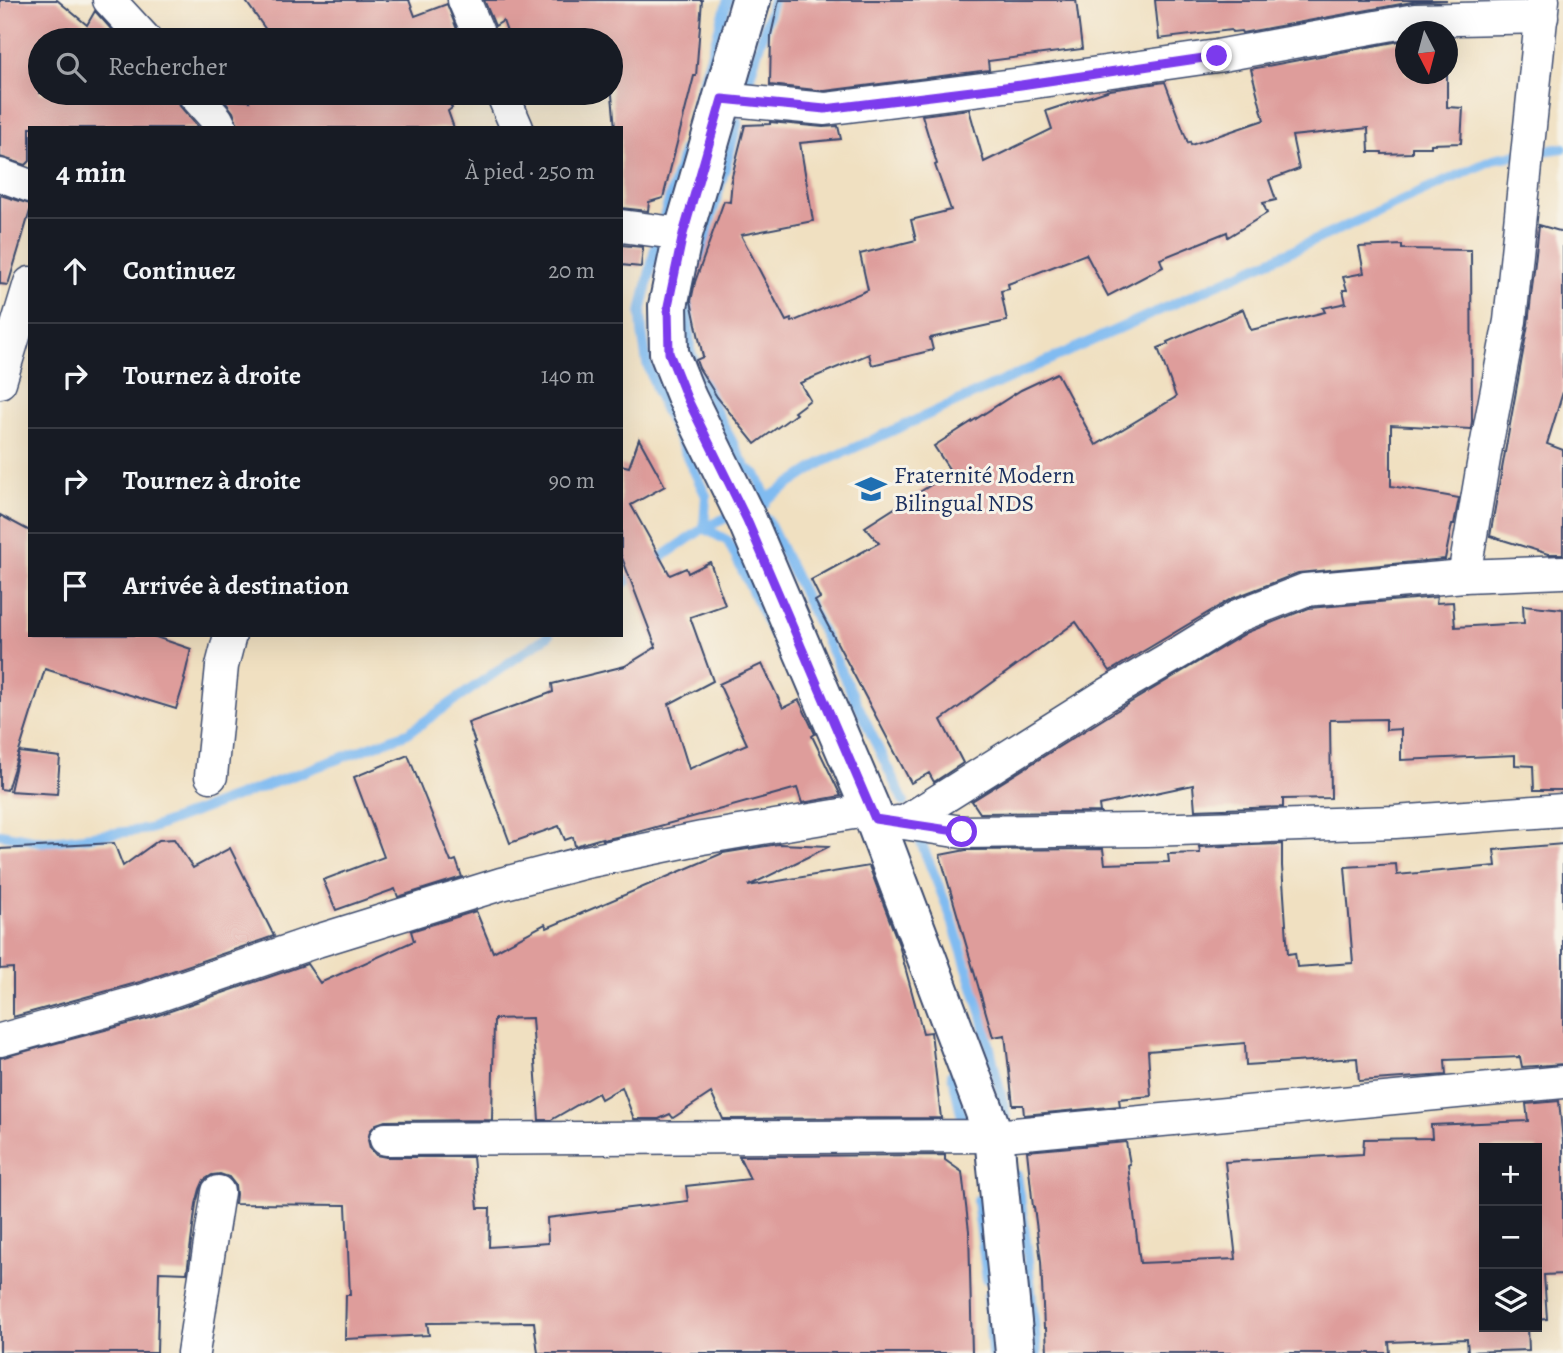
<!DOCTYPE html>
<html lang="fr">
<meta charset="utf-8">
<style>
body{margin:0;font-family:Alegreya,serif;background:#20242c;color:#f1f3f6}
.controls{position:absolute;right:21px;bottom:21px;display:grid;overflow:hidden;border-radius:0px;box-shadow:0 7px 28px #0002}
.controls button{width:63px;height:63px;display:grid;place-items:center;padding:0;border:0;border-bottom:2px solid #363941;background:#171b24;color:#f1f3f6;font:35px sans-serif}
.compass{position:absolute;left:1395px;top:21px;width:63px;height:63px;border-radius:50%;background:#171b24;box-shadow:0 7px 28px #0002;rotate:174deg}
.stop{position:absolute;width:21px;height:21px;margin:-16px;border:5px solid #7c3aed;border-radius:50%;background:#fff}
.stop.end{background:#7c3aed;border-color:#fff;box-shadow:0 2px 7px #0008}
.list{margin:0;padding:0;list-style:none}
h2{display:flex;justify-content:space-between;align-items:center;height:91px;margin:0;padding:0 28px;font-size:30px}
h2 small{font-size:23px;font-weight:400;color:#9ea1a6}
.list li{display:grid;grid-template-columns:46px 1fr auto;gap:21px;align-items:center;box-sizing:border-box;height:105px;padding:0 28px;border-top:2px solid #363941}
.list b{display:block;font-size:26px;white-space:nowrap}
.list em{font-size:23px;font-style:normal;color:#9ea1a6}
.icon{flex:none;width:38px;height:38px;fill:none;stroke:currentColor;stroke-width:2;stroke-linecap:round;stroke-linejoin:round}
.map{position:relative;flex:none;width:1563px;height:1353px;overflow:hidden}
.search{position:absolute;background:#171b24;box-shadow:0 7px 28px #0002;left:28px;top:28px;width:595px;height:77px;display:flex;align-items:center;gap:18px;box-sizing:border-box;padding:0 24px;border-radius:38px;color:#9ea1a6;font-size:26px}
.panel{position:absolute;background:#171b24;box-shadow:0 7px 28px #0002;left:28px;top:126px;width:595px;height:511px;border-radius:0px}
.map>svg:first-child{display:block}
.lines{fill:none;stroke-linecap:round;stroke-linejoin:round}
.stream{stroke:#80bbf1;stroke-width:10}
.building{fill:#de9d9b}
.street-casing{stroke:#3b4a6d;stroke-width:35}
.secondary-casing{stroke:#3b4a6d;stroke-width:42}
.street{stroke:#fff;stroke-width:32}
.secondary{stroke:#fff;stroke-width:38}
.route{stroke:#7c3aed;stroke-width:9}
.labels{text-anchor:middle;stroke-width:6;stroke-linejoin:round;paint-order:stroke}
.poi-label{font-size:24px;fill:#1b2f5e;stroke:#f7f3e8;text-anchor:start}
</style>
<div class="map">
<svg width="1563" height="1353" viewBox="0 0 1563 1353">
<rect width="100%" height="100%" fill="#f7f3e8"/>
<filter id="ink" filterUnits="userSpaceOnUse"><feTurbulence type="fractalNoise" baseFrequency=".0143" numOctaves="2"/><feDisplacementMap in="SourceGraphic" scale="14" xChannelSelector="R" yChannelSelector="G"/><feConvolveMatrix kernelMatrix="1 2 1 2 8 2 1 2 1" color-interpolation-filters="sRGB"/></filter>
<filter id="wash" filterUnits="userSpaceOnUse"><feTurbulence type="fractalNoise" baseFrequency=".00686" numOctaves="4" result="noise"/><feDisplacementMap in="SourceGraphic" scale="28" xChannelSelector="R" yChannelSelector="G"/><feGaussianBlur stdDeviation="1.57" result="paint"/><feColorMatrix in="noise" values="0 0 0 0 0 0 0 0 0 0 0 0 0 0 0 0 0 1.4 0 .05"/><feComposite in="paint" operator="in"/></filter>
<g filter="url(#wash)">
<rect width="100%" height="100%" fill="#f0e0c1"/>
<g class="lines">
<g class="stream">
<polyline points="744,96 773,0"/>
<polyline points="694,111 728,0"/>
<polyline points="738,122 691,290 688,310 690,350 713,405 746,468 756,474 767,499 765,504"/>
<polyline points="684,149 655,248 641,313 642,332 647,363 662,404 706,496 704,528 728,541 793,675"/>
<polyline points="767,519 868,726"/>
<polyline points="621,585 704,528 767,499 823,462 1497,158 1563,148"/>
<polyline points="868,727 904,802"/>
<polyline points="0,834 44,842 149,829 408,733 549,635"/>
<polyline points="918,835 950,914 982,1015 1006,1116"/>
<polyline points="952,1074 963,1121 954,1130"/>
<polyline points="1017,1175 1026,1240 1037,1353"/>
<polyline points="977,1200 987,1279"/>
<polyline points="988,1295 992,1353"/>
</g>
</g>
<g id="blocks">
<g class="building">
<polygon points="0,0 57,0 87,25 95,11 121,40 40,40 40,93 155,93 155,96 175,97 179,105 199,128 30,128 30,161 26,165 0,157"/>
<polygon points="245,0 409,0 415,16 447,4 461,40 265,40 271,37"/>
<polygon points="484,0 702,0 696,76 694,76 663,198 649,202 648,211 621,208 621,128 615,128 611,84 611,40 510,40 503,21 495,26"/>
<polygon points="779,0 1076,0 1082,49 988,61 989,70 825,91 770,85 771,35"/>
<polygon points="1155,0 1447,0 1412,2 1242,33 1241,31 1232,32 1231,30 1159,39"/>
<polygon points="1405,40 1405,74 1447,74 1447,107 1463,108 1461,143 1431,144 1431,147 1412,147 1412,153 1382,154 1382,152 1369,152 1368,128 1292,136 1299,169 1269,180 1276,200 1263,203 1267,213 1228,237 1227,232 1160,259 1163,267 1108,296 1086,254 1008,284 1009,289 1001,291 1007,321 930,338 933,350 872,365 869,354 800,383 810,400 794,412 796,414 755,444 717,397 699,368 696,360 703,357 691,301 695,282 724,201 730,202 732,179 731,180 745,125 770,124 770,122 823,127 838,126 841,139 800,143 813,221 741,235 786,321 791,319 792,322 868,290 860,254 916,240 911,220 951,210 935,165 937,164 922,115 969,109 984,162 1052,129 1046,111 1110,90 1165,82 1188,143 1190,142 1191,145 1264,120 1251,69"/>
<polygon points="245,93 444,93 452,108 448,111 454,128 239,128 233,112 223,99 249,101"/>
<polygon points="0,195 30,204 30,211 8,285 0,284"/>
<polygon points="1539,225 1563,232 1563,392 1547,444 1563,450 1563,554 1548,554 1490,536 1528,324"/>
<polygon points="621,245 643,247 641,267 621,265"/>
<polygon points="1402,245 1402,249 1471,250 1472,421 1471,429 1391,425 1391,486 1459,498 1454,524 1452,524 1445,559 1298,573 1231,599 1110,671 1076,622 941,720 963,763 934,782 929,773 911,783 815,601 820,598 811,580 879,543 865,527 951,472 934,446 1021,390 1057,373 1096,445 1176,397 1158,348 1168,344 1167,342 1243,309 1251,330 1325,312 1323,308 1346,303 1343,290 1347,290 1343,277 1364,273 1359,247"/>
<polygon points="639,439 665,486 631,505 670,575 686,568 688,573 710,562 725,605 690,617 713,681 669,704 689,769 747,744 719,684 762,664 783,708 799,700 815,734 812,736 841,796 802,803 797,788 638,832 603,840 602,838 575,846 573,837 565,840 559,826 510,843 473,743 475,742 468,723 553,692 552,684 625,666 656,647 621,555 621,465 629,467"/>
<polygon points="0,515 30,531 30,635 150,635 191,649 184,679 185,680 176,709 45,669 7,790 0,789"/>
<polygon points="1437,597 1436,603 1453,602 1455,627 1524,623 1523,605 1563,609 1563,790 1534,790 1533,766 1515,765 1515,755 1401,760 1401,729 1386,730 1386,719 1330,720 1331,798 1283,799 1283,807 1195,810 1193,785 1099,805 1100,812 980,813 972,801 1116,711 1248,632 1309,608"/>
<polygon points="19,752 60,757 57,794 10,791"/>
<polygon points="408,755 451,862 456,860 462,877 398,897 395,889 336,910 323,880 384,857 354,777"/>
<polygon points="174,839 193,868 230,848 274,936 140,982 13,1017 13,968 0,969 0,849 114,843 123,866 159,840"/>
<polygon points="778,844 830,846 748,886 869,866 899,945 923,1033 931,1032 941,1118 723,1119 711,1093 673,1118 670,1114 659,1119 634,1119 622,1087 601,1099 598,1093 551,1120 539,1120 532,1018 494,1019 492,1120 385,1121 376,1124 370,1131 368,1140 370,1148 376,1155 386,1157 473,1157 478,1208 490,1208 489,1247 548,1243 547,1218 688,1201 686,1186 750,1179 739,1156 945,1155 945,1160 962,1172 969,1231 972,1353 538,1353 534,1322 427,1323 429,1335 345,1339 346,1295 350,1295 346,1205 235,1204 236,1194 235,1185 229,1177 220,1174 212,1175 204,1180 200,1189 196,1204 187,1273 159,1272 157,1353 0,1353 0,1058 150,1018 307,964 320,983 414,941 411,931 476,911 493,952 545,924 547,928 723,853"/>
<polygon points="1282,844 1282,866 1288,954 1295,953 1297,967 1353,963 1345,867 1396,864 1397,875 1496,866 1494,850 1563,844 1563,1064 1522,1067 1520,1057 1445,1060 1446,1075 1359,1081 1357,1058 1246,1065 1245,1043 1148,1051 1151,1096 1119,1099 1120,1106 1024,1115 1023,1105 1013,1105 1005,1035 993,1037 940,855 966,850 1103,849 1105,864 1169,862 1168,854 1200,853 1199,847"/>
<polygon points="1559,1101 1563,1142 1563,1274 1544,1275 1547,1319 1537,1320 1537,1148 1484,1148 1484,1327 1528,1327 1529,1350 1468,1352 1467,1339 1389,1342 1390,1353 1047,1353 1046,1328 1044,1328 1041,1261 1034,1207 1033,1207 1027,1151 1126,1142 1130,1164 1128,1165 1140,1263 1236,1259 1225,1162 1363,1154 1364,1139 1432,1138 1431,1125 1528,1121 1526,1104"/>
</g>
</g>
</g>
<g filter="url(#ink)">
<use href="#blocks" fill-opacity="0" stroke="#3b4a6d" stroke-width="2"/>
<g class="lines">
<g class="street-casing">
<g id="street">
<polyline points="109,0 146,40"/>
<polyline points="464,0 481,40"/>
<polyline points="193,93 217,120 221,128"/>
<polyline points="502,93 517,128"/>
<polyline points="722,99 825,109 1021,84 1217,56 1415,20 1542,17"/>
<polyline points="0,175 30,186"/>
<polyline points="621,226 683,234"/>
<polyline points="0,382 30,283"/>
<polyline points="1464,576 1486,447 1510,321 1543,0"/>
<polyline points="211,776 222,666 230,635"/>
<polyline points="897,822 962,832 1147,830 1395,822 1563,810"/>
<polyline points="903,823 1106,695 1180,652 1240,615 1305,590 1464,576 1563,572"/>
<polyline points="0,1040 145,1000 317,941 501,884 586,862 702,838 871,810"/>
<polyline points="386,1139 994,1136 1563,1082"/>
<polyline points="193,1353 218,1192"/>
</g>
</g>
<g class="secondary-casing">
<polyline id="secondary" points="751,0 683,234 668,306 669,353 687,398 747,520 871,810 994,1136 1015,1353"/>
</g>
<use href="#street" class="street"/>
<use href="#secondary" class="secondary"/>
</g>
</g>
<g class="lines" filter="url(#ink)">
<polyline class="route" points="962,832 875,819 747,520 687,398 669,353 668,306 683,234 722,99 825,109 1021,85 1217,56"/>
</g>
<defs>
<g id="school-bare" transform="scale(2.415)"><path d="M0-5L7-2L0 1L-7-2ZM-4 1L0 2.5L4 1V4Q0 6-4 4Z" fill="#1f6fb2" stroke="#f7f3e8" stroke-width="2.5" paint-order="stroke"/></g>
</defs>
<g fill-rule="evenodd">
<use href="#school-bare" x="871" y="489"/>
</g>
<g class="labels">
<g class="poi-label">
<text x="894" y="483">Fraternité Modern<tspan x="894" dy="28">Bilingual NDS</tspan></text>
</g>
</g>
</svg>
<div class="controls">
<button>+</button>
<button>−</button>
<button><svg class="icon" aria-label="layers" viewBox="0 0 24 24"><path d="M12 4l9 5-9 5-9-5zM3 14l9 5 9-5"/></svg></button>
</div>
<svg class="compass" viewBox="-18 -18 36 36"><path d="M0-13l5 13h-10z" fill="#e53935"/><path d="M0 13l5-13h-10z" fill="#9ea1a6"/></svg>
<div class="stop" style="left:962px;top:832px"></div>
<div class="stop end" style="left:1217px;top:56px"></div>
<div class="search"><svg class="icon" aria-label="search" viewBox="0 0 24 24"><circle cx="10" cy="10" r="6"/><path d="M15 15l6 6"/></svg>Rechercher</div>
<section class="panel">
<h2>4 min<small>À pied · 250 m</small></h2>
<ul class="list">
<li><svg class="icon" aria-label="ahead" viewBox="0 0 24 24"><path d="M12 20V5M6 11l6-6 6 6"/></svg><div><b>Continuez</b></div><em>20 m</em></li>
<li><svg class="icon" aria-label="right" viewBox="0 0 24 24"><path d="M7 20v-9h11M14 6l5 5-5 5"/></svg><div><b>Tournez à droite</b></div><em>140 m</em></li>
<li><svg class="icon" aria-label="right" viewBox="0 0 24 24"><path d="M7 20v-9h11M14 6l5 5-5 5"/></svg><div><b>Tournez à droite</b></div><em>90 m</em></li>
<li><svg class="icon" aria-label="arrive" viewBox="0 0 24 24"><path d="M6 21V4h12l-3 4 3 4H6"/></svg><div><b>Arrivée à destination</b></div></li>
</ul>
</section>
</div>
